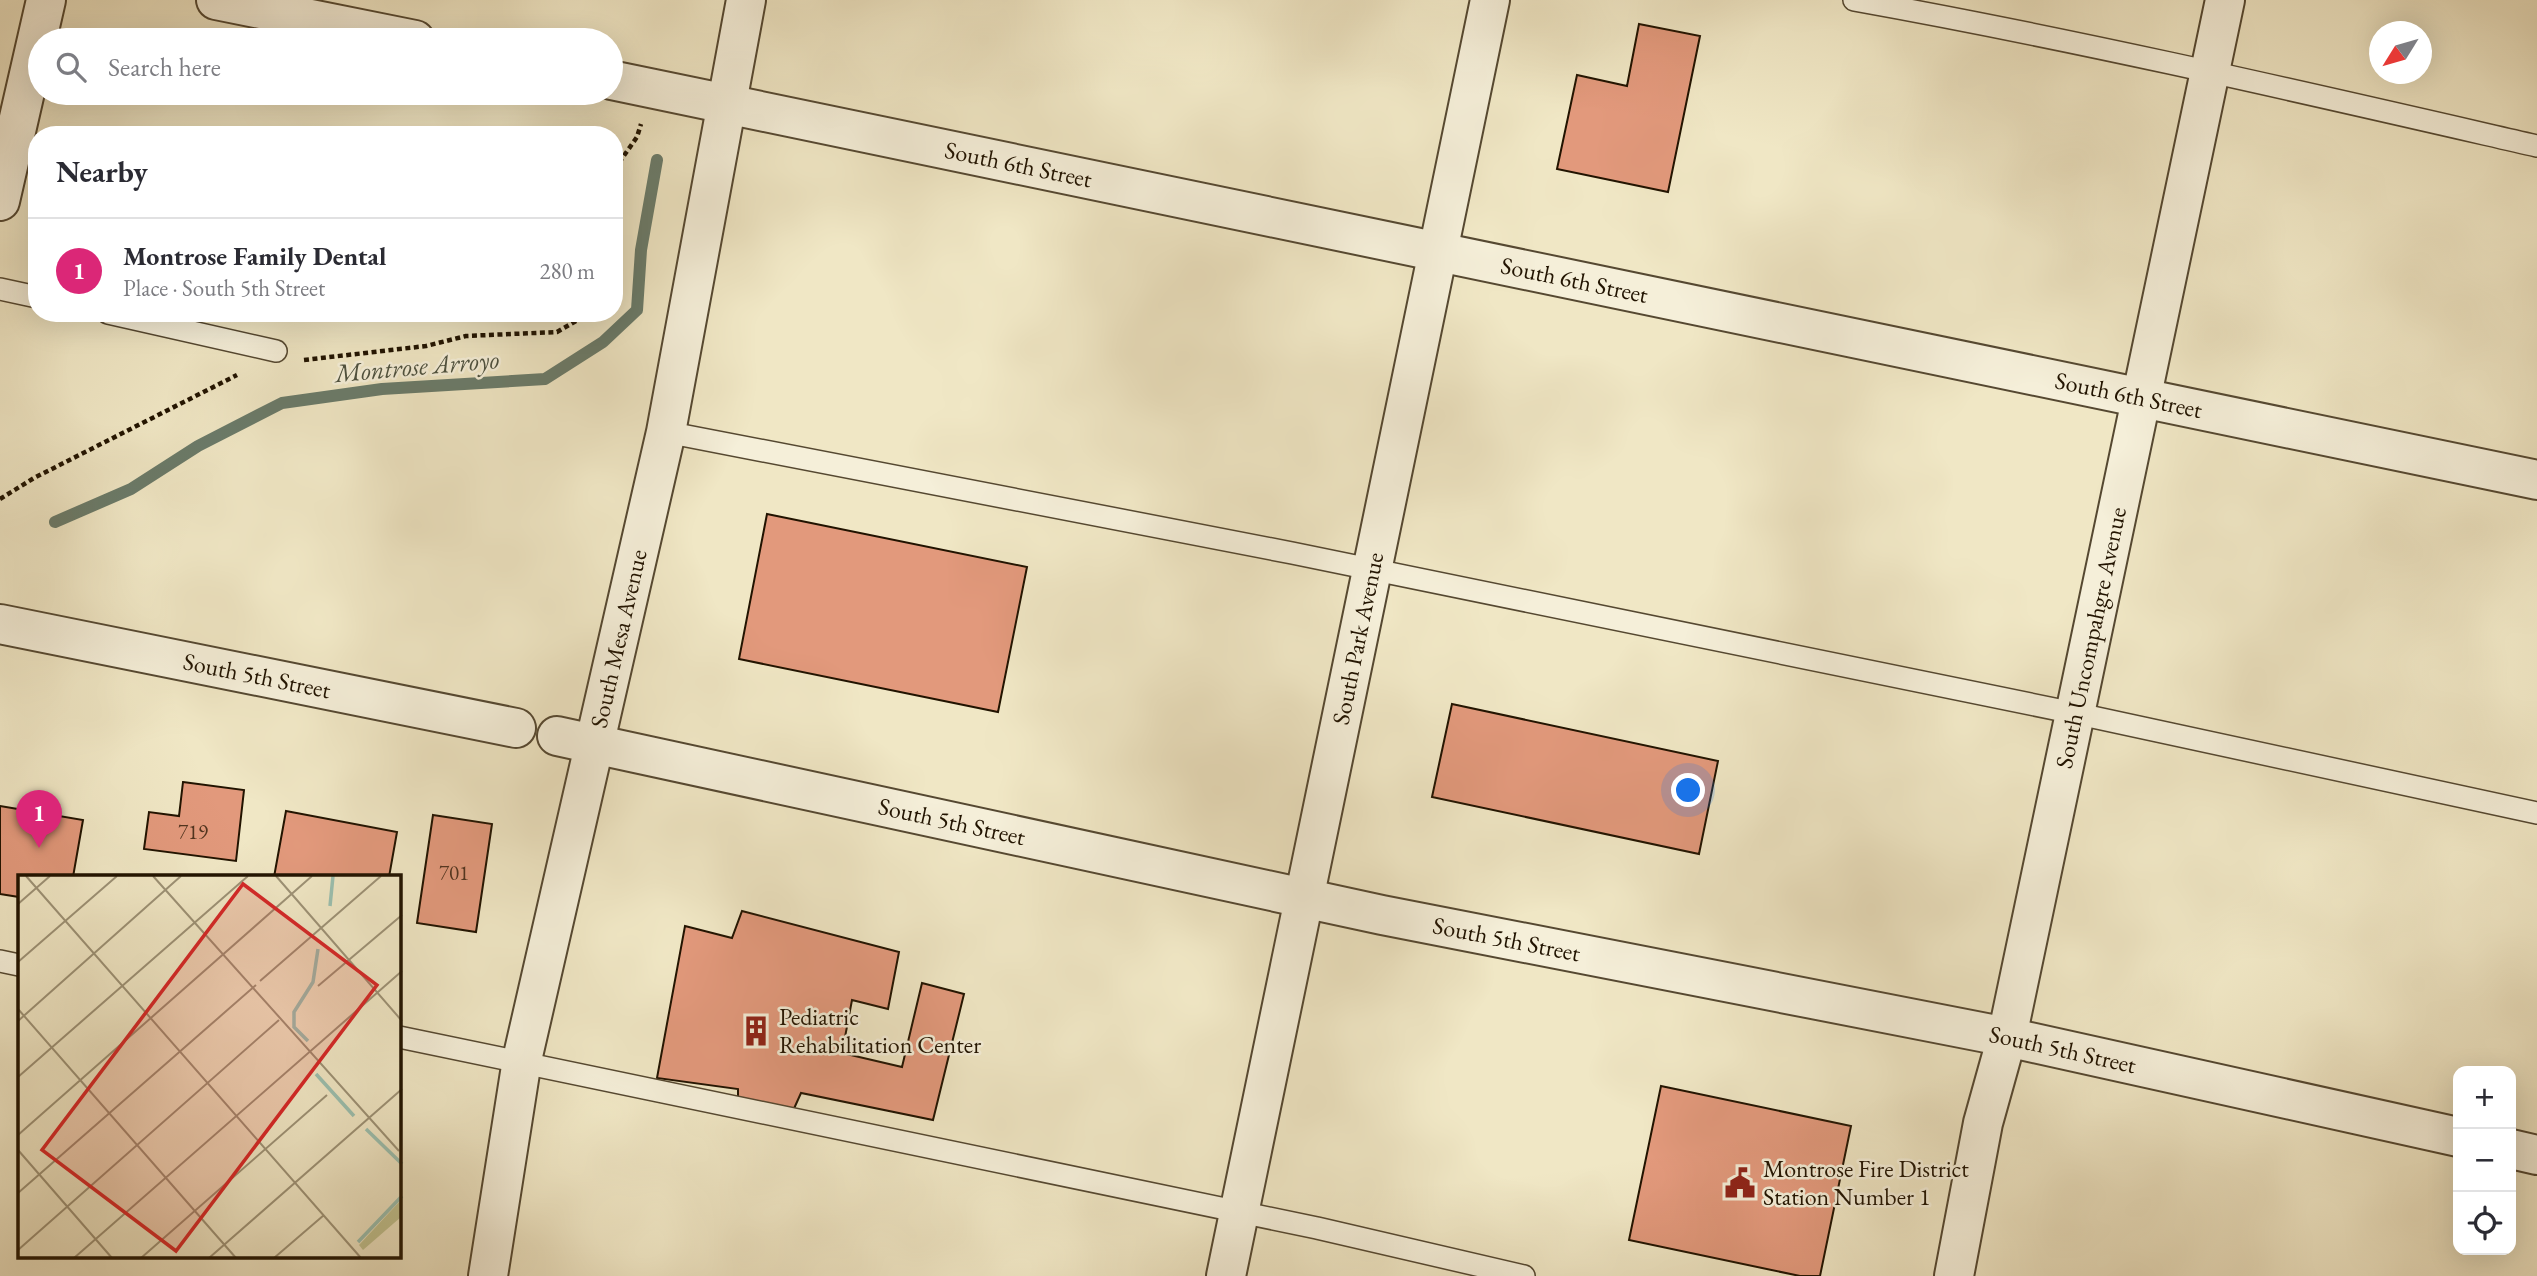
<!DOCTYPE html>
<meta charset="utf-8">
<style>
body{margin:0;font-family:"EB Garamond",serif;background:#f2f2f3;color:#2b2b33}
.controls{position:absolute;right:21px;bottom:21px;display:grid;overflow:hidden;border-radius:14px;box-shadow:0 7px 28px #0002}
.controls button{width:63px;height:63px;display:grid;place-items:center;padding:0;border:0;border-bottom:2px solid #e1e1e2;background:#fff;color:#2b2b33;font:35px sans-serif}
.compass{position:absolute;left:2369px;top:21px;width:63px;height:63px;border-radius:50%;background:#fff;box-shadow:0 7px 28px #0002;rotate:233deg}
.you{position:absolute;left:1689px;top:791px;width:24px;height:24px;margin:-18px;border:5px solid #fff;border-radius:50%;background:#1a73e8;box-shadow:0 0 0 10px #1a73e833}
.badge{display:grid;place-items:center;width:46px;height:46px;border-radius:50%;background:#db2777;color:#fff;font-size:23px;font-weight:700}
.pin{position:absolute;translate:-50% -58px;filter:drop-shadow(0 2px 4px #0008)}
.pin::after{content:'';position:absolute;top:37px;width:24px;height:21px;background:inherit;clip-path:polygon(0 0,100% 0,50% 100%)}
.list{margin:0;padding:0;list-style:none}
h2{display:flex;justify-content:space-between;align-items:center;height:91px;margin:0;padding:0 28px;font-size:30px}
h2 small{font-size:23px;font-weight:400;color:#7c7c81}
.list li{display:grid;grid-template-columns:46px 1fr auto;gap:21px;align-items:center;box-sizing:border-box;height:105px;padding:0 28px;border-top:2px solid #e1e1e2}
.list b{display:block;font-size:26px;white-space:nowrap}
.list p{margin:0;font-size:23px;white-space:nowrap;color:#7c7c81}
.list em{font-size:23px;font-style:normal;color:#7c7c81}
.icon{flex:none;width:38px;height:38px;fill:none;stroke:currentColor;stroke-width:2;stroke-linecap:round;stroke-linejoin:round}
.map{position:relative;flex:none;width:2537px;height:1276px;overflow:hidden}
.search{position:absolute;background:#fff;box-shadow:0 7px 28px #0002;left:28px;top:28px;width:595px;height:77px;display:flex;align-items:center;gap:18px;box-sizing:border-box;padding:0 24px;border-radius:38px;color:#7c7c81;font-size:26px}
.panel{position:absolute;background:#fff;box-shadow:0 7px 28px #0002;left:28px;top:126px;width:595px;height:196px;border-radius:28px}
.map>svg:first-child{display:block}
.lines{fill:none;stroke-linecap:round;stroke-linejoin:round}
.stream{stroke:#6a7b6a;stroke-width:12}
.building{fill:#e2997c;stroke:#211300;stroke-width:2}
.service-casing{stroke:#554831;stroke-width:24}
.minor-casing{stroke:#554831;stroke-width:42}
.tertiary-casing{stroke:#554831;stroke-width:42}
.path{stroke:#211300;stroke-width:4.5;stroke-dasharray:5 3.5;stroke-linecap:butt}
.service{stroke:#f5efd9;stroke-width:21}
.minor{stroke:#f5efd9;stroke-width:38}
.tertiary{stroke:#f5efd9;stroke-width:38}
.labels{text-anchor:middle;stroke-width:5;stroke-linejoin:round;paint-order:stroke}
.number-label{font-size:21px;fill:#51341f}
.street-label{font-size:24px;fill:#211300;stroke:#f5efd9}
.poi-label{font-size:24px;fill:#211300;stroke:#f5efd9;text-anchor:start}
.water-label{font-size:26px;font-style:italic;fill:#4c503e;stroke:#f5efd9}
.inset-river{fill:none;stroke:#9bc0b0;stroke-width:3.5}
.inset-road{fill:none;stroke:#9d9276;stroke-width:2}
.view{fill:#d62828;fill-opacity:0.15;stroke:#d62828;stroke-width:3.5}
.inset-edge{fill:none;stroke:#211300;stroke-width:3.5}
</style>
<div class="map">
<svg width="2537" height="1276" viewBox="0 0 2537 1276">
<rect width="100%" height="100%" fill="#f0e7c5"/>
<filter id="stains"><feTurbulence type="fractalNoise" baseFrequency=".00286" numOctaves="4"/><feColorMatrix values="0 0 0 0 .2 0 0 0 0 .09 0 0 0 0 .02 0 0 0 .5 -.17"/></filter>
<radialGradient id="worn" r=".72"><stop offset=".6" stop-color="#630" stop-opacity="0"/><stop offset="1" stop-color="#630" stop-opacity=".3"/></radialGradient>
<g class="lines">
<polyline class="stream" points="55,522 131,489 198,446 282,403 382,389 545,379 603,342 637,310 641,250 657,160"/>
</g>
<g class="building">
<polygon points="1639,24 1700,36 1668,192 1557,169 1577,75 1627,86"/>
<polygon points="767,514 1027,567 998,712 739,659"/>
<polygon points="1452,704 1718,761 1699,854 1432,797"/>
<polygon points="183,782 244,790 236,861 144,849 149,812 179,816"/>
<polygon points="0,806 83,820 73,877 19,877 19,897 0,894"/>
<polygon points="286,811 397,832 389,877 274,877"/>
<polygon points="433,815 492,824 476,932 417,923"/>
<polygon points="742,911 899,952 888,1009 852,1000 842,1053 902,1067 922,983 964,994 933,1120 801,1093 792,1113 738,1100 738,1089 657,1078 685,926 732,938"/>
<polygon points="1661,1086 1851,1126 1820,1276 1800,1276 1629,1240"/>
</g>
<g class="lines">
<g class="service-casing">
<g id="service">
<path d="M1854,0C2083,41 2310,94 2537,146"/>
<polyline points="0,289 37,297"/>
<polyline points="108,313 276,351"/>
<polyline points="666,432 1292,553 2074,713 2537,813"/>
<polyline points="0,961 19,965"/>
<polyline points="399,1037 1317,1228 1524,1276"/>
</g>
</g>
<g class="minor-casing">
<g id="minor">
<polyline points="216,0 415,40"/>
<path id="s1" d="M611,80L2537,480"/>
<polyline points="0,201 46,0"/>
<path id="s2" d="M488,1276L522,1060L666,432L746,0"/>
<path id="s3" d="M1954,1276L1983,1123L2007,1037L2225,0"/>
</g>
</g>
<g class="tertiary-casing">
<g id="tertiary">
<path id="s4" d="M0,624L516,728"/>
<path id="s5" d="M557,736L1382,915L2007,1037L2458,1137"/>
<polyline points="2511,1149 2537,1155"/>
<path id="s6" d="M1226,1276L1490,0"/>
</g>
</g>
<g class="path">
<polyline points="614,255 616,167 637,137 641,124"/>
<polyline points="304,360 426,346 466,336 557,332 590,313"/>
<polyline points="0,499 34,478 237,375"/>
</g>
<use href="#service" class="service"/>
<use href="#minor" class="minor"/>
<use href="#tertiary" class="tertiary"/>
</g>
<defs>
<g id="building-bare" transform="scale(2.415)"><path d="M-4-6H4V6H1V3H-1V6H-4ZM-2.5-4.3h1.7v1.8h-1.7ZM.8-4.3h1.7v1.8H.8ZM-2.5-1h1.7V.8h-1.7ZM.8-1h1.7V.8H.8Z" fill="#8f2418" stroke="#f5efd9" stroke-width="2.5" paint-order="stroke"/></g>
<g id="civic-bare" transform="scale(2.415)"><path d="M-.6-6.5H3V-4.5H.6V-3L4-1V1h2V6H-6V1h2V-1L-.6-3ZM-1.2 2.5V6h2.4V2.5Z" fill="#8f2418" stroke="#f5efd9" stroke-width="2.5" paint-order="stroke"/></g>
</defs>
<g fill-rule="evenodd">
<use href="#building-bare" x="756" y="1031"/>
<use href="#civic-bare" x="1740" y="1183"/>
</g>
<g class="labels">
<g class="number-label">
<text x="193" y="839">719</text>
<text x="454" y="880">701</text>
</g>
<g class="street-label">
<text dy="8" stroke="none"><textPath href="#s1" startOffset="416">South 6th Street</textPath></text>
<text dy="8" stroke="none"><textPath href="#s1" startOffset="984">South 6th Street</textPath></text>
<text dy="8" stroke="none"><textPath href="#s1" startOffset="1550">South 6th Street</textPath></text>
<text dy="8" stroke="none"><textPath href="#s6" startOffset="651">South Park Avenue</textPath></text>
<text dy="8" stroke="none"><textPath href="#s3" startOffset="653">South Uncompahgre Avenue</textPath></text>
<text dy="8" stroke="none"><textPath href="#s2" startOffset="651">South Mesa Avenue</textPath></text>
<text dy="8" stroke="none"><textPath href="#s4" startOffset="262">South 5th Street</textPath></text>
<text dy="8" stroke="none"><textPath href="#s5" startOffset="404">South 5th Street</textPath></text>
<text dy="8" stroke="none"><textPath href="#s5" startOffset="971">South 5th Street</textPath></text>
<text dy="8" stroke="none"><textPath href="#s5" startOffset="1538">South 5th Street</textPath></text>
</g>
<g class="poi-label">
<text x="779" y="1025">Pediatric<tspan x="779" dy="28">Rehabilitation Center</tspan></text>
<text x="1763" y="1177">Montrose Fire District<tspan x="1763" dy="28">Station Number 1</tspan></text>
</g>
<g class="water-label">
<text transform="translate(417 366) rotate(-5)" y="9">Montrose Arroyo</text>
</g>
</g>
<g transform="translate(18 875)">
<rect width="383" height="383" fill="#f0e7c5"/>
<path d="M383,325V342L345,375L341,370Z" fill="#c1c390"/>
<path class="inset-river" d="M312,31L315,1M290,166L276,152V137L295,107L300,74M298,199L336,241M348,254L384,289M340,367L384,321"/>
<path class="inset-road" d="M8,1L343,383M135,1L381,276M258,1L384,146M0,29L32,1M0,87L99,1M242,106L363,1M300,111L384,40M0,134L218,383M0,146L163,1M0,202L230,1M0,260L294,1M0,275L94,383M0,318L238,110M0,375L261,145M56,383L384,96M123,383L309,220M191,383L384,214M256,383L306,340"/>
<path class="view" d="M225,9L359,110L158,376L24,275Z"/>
<rect width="383" height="383" class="inset-edge"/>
</g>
<rect width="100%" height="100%" filter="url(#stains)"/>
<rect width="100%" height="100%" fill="url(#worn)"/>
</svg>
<div class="controls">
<button>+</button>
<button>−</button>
<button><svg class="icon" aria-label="locate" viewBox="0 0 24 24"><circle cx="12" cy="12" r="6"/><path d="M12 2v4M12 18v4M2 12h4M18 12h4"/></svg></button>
</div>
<svg class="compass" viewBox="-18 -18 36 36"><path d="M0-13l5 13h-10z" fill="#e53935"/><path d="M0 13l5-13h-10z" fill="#7c7c81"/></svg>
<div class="you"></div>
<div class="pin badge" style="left:39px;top:848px">1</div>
<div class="search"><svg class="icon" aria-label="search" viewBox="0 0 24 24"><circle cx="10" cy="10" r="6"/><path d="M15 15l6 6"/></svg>Search here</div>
<section class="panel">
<h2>Nearby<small></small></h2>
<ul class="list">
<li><span class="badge">1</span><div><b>Montrose Family Dental</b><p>Place · South 5th Street</p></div><em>280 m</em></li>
</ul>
</section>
</div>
